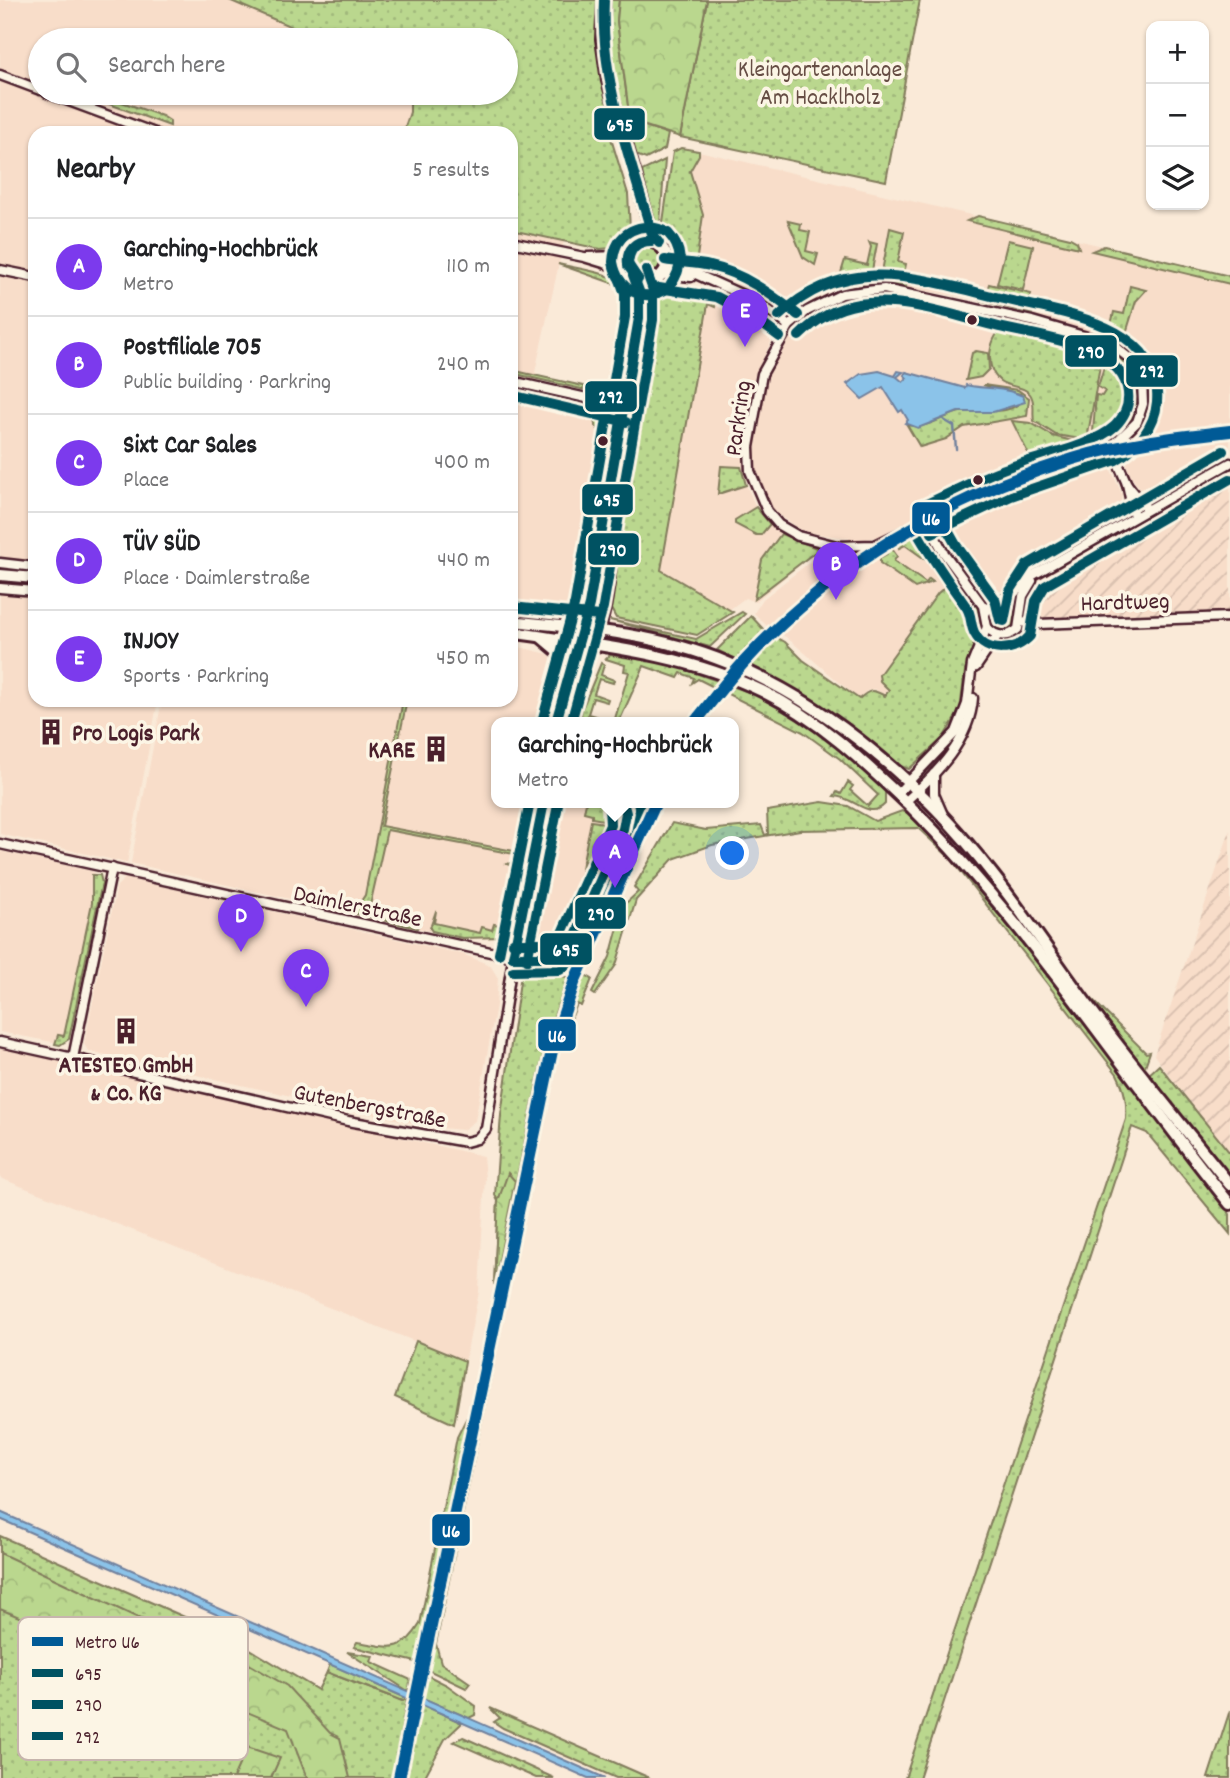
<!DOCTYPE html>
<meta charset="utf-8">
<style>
body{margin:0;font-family:Dekko,sans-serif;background:#f2f2f2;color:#202124}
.controls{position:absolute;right:21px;top:21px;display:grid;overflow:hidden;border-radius:14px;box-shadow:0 2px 5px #0004}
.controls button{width:63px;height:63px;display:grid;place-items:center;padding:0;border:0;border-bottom:2px solid #e0e0e0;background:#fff;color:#202124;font:35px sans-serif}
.you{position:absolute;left:733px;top:854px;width:24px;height:24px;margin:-18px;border:5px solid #fff;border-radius:50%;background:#1a73e8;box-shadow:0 0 0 10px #1a73e833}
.badge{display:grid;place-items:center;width:46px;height:46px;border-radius:50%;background:#7c3aed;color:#fff;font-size:23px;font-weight:700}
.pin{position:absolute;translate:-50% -58px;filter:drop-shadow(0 2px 4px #0008)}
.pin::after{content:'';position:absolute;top:37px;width:24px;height:21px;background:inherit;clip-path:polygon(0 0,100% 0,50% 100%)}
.popup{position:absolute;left:491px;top:717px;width:248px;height:91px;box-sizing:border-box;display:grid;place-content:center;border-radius:14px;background:#fff;filter:drop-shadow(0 2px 5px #0005);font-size:23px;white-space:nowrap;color:#757577}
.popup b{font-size:26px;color:#202124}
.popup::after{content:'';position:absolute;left:50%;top:100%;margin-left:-14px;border:14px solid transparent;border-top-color:#fff}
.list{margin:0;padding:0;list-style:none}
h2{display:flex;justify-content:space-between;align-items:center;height:91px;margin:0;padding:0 28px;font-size:30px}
h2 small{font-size:23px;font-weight:400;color:#757577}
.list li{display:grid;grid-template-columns:46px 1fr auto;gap:21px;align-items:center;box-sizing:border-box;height:98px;padding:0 28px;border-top:2px solid #e0e0e0}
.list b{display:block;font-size:26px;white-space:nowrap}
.list p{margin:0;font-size:23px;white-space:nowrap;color:#757577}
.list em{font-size:23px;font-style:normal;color:#757577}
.icon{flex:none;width:38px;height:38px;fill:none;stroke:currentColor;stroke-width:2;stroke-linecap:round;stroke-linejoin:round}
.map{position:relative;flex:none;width:1230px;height:1778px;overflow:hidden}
.search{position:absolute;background:#fff;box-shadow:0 2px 5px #0004;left:28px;top:28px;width:490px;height:77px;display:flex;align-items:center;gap:18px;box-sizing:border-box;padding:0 24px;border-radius:38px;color:#757577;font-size:26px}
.panel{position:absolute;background:#fff;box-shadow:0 2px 5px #0004;left:28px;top:126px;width:490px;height:581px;border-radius:21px}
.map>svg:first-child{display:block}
.built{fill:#f8ddc9}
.industrial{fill:url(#industrial-furrows)}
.green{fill:url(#green-dots);stroke:#827b5c;stroke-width:2}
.forest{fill:url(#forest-crowns);stroke:#827b5c;stroke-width:2}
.water{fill:#8bc3e9;stroke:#71819d;stroke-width:2}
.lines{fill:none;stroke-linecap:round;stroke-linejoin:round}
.stream{stroke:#71819d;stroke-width:2.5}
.minor-casing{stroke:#4a1f2b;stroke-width:13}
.major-casing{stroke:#4a1f2b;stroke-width:16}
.minor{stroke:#fcf5e5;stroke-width:8}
.major{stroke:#fcf5e5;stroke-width:10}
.bus-1-casing{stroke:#fcf5e5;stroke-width:16}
.bus-2-casing{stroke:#fcf5e5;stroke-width:16}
.bus-3-casing{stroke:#fcf5e5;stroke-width:16}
.bus-1{stroke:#005262;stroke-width:10}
.bus-2{stroke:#005262;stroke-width:10}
.bus-3{stroke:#005262;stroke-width:10}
.metro-1-casing{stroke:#fcf5e5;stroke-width:18}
.metro-1{stroke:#005a96;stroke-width:12}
.bus-dot{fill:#4a1f2b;stroke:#fcf5e5;stroke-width:2.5}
.labels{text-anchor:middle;stroke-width:7;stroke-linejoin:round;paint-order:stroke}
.park-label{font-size:24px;fill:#664d44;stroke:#fcf5e5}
.street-label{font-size:24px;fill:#4a1f2b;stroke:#fcf5e5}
.poi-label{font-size:24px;font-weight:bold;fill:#4a1f2b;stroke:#fcf5e5;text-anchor:start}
.key{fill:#fcf5e5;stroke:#c7b5ad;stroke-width:2}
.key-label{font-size:19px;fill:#4a1f2b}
.line-badge{stroke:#fcf5e5;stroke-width:2.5}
.badge-label{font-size:19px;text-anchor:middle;font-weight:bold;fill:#fff}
</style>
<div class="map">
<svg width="1230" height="1778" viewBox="0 0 1230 1778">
<defs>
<pattern id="industrial-furrows" width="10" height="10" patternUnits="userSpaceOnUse" patternTransform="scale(1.75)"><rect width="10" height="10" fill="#f8ddc9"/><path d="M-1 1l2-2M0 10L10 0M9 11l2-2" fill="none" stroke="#d6bdad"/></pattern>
<pattern id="green-dots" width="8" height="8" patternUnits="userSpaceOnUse" patternTransform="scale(1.75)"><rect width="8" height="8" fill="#bad78e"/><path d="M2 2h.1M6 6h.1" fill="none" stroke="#a1b87b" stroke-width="1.8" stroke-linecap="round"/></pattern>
<pattern id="forest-crowns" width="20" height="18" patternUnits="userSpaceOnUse" patternTransform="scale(1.75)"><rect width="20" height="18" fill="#bad78e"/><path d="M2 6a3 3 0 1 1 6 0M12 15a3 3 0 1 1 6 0" fill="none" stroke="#a1b87b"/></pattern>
</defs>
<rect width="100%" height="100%" fill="#faead8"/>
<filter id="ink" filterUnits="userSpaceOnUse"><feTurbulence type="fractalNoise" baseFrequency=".0143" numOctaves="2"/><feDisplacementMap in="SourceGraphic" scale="14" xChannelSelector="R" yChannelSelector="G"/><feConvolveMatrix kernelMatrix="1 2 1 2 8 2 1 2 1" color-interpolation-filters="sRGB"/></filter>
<g filter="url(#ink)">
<g class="built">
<polygon points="0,0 229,0 322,40 40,40 40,93 456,93 444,133 35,133 35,580 0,577"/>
<polygon points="699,151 1230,276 1230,451 1155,493 1143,492 1131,477 1122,450 1146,415 1148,383 1139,360 1123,343 979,300 879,283 837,290 790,314 735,284 728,277 696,264 703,215 690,171"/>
<polygon points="511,230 564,241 535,372 540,377 541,397 600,408 610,413 613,420 573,607 576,642 511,632"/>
<polygon points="867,295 920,301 1012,321 1110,351 1132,372 1138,390 1136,409 1128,424 1115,436 989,484 882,536 861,540 804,532 775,512 760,488 755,471 755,447 767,375 785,341 809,317 829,306"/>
<polygon points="736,297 762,312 776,331 754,378 743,454 746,485 756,507 770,524 792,540 819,549 755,602 745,598 729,610 661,571 708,304 716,302 731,308"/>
<polygon points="1104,455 1122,494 1119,512 1037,562 1019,577 1012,588 993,593 984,590 950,552 940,528 945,518 1029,480"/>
<polygon points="918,532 927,538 954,579 937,593 880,681 889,690 885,696 874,689 867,691 859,699 786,637 771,630 754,613 763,599 825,550 878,550"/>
<polygon points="0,591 35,594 35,700 158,700 127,863 0,834"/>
<polygon points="511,645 548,654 557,661 560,670 551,722 496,722 496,802 535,802 516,900 506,930 499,939 462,938 131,863 162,700 511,700"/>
<polygon points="554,802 617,802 620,825 568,941 556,952 537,954 526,949"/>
<polygon points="648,802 662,802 646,829 591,953 557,1044 403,1778 392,1778 547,1035 561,994"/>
<polygon points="0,851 92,871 102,879 69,1039 63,1044 0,1032"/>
<polygon points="125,878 462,954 490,965 498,978 496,1005 475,1121 463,1130 432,1127 88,1051 84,1044 117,886"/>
<polygon points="0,1048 483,1156 485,1178 479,1292 465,1361 0,1178"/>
</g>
<g class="industrial">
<polygon points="1230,462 1230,620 1027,631 1004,618 1035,575 1139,510"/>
<polygon points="1230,830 1230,1155 1154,1055"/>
</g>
<g class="green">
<polygon points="229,0 599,0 598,54 611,115 598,125 609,132 628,194 630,229 612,248 600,249 511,230 511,133 403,133 410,112 410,93 506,93 506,40 322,40"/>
<path d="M608,0H619L617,21L630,121L668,134L665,149L646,159L636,155C614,104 607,55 608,0Z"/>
<polygon points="707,0 920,0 886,181 680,137"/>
<polygon points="79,93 96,93 162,116 170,121 170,126"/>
<polygon points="681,148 699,151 699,155 690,171 703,215 696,264 682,258 682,250 663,222 673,152"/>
<polygon points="665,160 660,223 653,226 642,171"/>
<polygon points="978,216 1070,238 1077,242 1079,248 967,221"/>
<polygon points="788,221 801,224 800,230 810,232 806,251 818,254 815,265 803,257"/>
<polygon points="890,228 904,232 898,262 906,264 903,279 907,280 906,287 880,283"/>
<polygon points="1008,240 1033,246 1023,290 997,284"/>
<polygon points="869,242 877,244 870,281 863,284 853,278 840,276 845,260 867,265 871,247"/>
<polygon points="1104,246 1230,276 1230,284 1092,251"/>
<circle cx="647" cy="261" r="15"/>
<path d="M558,264C579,269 615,272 629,290L625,338L614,390L590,391L511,373V370L592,388L608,385L612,379L624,328L626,288Z"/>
<polygon points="672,284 736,297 731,308 716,302 715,307 708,304 661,570 733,612 697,635 616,618 611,609 649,333 659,292"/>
<polygon points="989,284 1031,294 1028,306 1033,308 1032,314 979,300 981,295 985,296"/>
<polygon points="1130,286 1146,290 1136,301 1123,343 1103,335 1105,328 1110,329 1114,312 1124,314"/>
<path d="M651,294L655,295L643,350L613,573C620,480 630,385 651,294Z"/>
<path d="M1012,321L1103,348L1087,440L1056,435L1034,421C1032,412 1036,402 1030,394C1023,385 1009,388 1000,381C981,365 991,329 1012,321Z"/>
<path d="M1109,350C1142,369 1151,422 1109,438L1107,434L1097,438L1098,442L1092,444L1096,395L1102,396L1105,391L1098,387Z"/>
<polygon points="976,351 988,353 989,369 981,377 966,380 972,353"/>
<path d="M983,385L1018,390L1029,398L1027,416L964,427L946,439L920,447L907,425C928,430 940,417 960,412C981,406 1008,419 1024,399L1020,394Z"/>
<polygon points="541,397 606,410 613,420 608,448 600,446 603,432 598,430 593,420 582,415 581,410 527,401"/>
<polygon points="1012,421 1031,423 1053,436 1088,445 1034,465"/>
<polygon points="721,466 741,467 746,485 718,494"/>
<polygon points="756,507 770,524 761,535 756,535 735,524 735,520"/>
<polygon points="915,533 925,535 946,566 946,571 940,577 940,570 905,545 899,548 897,543"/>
<polygon points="781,534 819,549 754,599 762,560"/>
<polygon points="890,546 897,556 894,561 926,583 929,579 933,582 915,588 880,563 880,558 887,554"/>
<path d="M954,579L980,608L979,635L965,671L960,710L943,738L909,769L892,763L761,673L717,650L751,616L764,630L785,642L803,660L859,699C870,689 872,689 885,696L889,690L880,681L879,675L938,593Z"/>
<circle cx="1003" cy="617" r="13"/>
<polygon points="742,612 745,614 710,647 610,620 696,639"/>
<path d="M610,655L670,664L757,695L835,743L885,789V804C869,821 855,797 834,796L837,792L841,794L848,782L853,786L850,790L868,806L878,795L840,759L803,732L698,679L692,683L694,678L681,673L678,678L644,666L619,722H614L629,672L624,671L625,665L606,659Z"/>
<polygon points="601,663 604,665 601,675 614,680 613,683 599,679 594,694 608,699 607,702 593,698 588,714 602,718 597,722 581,716 582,709"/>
<polygon points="403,700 407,700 381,826 514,851 527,847 525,856 387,830 369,910 419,923 417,928 353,913 365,895"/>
<polygon points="586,802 617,802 620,823 592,818 592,814 584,812"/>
<path d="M822,802L848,806L875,821L902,811L911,814L987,897L1230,1214V1234L1147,1133L1132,1127L919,1778H905L1126,1119C1127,1102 1125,1090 1117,1074L951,859L918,828L800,830L712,845L673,859L636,900L616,965L595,995L592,993L610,957L624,905L638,892L634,887L672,823L706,830L761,825L765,835L768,834L767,811Z"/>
<polygon points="591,821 620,825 603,864 583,861"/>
<polygon points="510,863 523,866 516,900 501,937 462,938 432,931 430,928 436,911 434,923 480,933 482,927 492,930 494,924 499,925 512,866 507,864"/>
<polygon points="583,863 602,866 583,909 575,909"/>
<polygon points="92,875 100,875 102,883 69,1039 60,1045 55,1044 58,1035 64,1036 92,903"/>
<polygon points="521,974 568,977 547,1035 494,1285 498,1201 495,1195 501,1115"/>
<polygon points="587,976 592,979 581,1006 577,1004 559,1049 528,1201 524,1200 557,1044 582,977"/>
<polygon points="1077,984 1146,1053 1150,1052 1143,1072"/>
<polygon points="1159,1065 1230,1153 1230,1180 1147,1076"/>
<polygon points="514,1248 504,1314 436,1644 441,1663 470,1683 466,1688 426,1669"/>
<polygon points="416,1341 465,1361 454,1424 395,1397"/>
<path d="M467,1417L416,1662L354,1647L357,1642C388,1646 401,1656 420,1624L457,1437Z"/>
<path d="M0,1536L230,1637L318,1690L327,1672C353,1683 376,1690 402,1701L407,1698L392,1778H0Z"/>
<polygon points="347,1652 373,1656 371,1662 411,1680 408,1691"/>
<polygon points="425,1674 447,1685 476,1706 475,1715 469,1718 420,1697"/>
<polygon points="419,1703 462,1723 445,1739 424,1778 403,1778"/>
<polygon points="490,1708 650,1778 616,1778 503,1728 494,1722 500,1718"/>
<polygon points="1230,1710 1230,1778 1208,1778"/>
<polygon points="463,1737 554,1778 536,1778 454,1742"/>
</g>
<g class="forest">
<polygon points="619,0 707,0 680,137 630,121 617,21"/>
<polygon points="508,1173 515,1181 494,1285 498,1201"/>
<polygon points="0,1553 134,1616 247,1663 287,1686 330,1733 340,1738 350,1778 307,1778 288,1729 0,1609"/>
<path d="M330,1664L406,1698L403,1701C377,1690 353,1683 327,1672Z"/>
<polygon points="247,1747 280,1758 271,1778 233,1778"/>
</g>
<g class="water">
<path d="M879,371L895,376L898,371L903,372L897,377L903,382L907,378L904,375L906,372L965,388L966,385C982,389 1005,387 1023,396L1025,402L993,412H958L918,428L905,423L908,420L902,410L899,412L883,387L862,399L847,384L861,374Z"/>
<polygon points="0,1512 605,1778 588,1778 34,1534 0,1519"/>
</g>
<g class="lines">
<polyline class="stream" points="944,420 954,426 956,449"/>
<g class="minor-casing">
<g id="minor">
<polyline points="0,75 40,90"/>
<polyline points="47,93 155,133"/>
<polyline points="511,242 584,257 630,271"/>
<polyline points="587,257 621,256 632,248"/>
<polyline points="667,261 758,302 789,326"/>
<polyline points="0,270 35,277"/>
<polyline points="662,274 691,277"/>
<polygon points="884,289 1032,321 1111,344 1134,362 1142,380 1143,404 1137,422 1111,447 988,490 875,545 837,546 798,536 779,525 767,511 750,471 749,447 762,374 789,326 807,311 842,294"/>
<polyline points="511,381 622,406"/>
<polyline points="1111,447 1127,484 1134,517"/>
<polyline points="1127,484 1147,509"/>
<polyline points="0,563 35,567"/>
<polyline points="0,588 35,591"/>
<polyline points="985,614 991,603 1011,597 1028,578 1230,463"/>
<polyline points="1021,622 1038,624 1230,617"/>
<path d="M987,627C996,638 1008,638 1018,629L1023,596L1032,581"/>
<polyline points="976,667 998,635"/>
<polyline points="556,722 579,643"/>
<polyline points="565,722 594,645"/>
<polyline points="934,774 934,794 944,817"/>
<polyline points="897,794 956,732 967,704 972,664 987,627 983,606 944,553 926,520"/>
<path d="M905,802C936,774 970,741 973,698"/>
<polyline points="0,844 513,957"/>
<polyline points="112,868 73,1058 348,1121 466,1142 477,1139 486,1129 511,970 544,802"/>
<polyline points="0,1042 73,1058"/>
</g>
</g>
<g class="major-casing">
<g id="major">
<polyline points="604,0 602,39 608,81 652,234 659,243"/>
<circle cx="647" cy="261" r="20"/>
<polyline points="644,315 656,280"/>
<polyline points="0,575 35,578"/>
<path d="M511,621C585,628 659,634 728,663C830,704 926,788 993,875C1027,918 1057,964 1089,1007C1134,1068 1183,1126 1230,1185"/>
<path d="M511,632C595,645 685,653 762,691C819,719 863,761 908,804C1030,925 1122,1071 1230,1204"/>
<polyline points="582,633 639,318 639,291 633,275"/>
<path d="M597,636C614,581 611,522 620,465"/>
<polyline points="541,637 560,653 569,676"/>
</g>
</g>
<use href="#minor" class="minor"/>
<use href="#major" class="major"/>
<g class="bus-1-casing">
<g id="bus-1">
<path d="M604,0C600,81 630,157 652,234L659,243"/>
<path d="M638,279L628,264C626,250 636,239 651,241"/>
<path d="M638,279L628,266C628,251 635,241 651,241"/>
<polyline points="556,722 589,605 639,318 639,291 633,275"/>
<polyline points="513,957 556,957 572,944 623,829 626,813 623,802"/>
<polyline points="513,957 544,802"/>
</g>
</g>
<g class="bus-2-casing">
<g id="bus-2">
<polyline points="659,288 717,297 749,314 780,337"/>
<path d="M799,336C815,320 836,308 859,304C906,297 954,316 999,327C1036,336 1117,344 1127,387C1131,403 1126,415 1115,426C1091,448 1034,457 1002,470C974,480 947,495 920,507"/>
<polyline points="511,395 626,422"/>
<path d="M914,527C930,556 948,581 967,608C972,616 970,626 975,634C986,655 1016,652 1030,636L1036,601L1045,586L1230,479"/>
<polyline points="571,722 603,607 653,320 653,290 646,270"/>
<polyline points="527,960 558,805"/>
<polyline points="513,971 560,970 583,953 636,833 640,813 638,802"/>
</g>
</g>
<g class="bus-3-casing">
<g id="bus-3">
<path d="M665,260C680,263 695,262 710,266C743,273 771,294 798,315"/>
<path d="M668,288C644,305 618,290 613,262C614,232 643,218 668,233C682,248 684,267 671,284"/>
<path d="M779,316C848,250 924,280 1004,299C1059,313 1163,323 1157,402C1155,427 1137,448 1116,460L1011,496L932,533"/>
<polyline points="938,513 956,545 995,599 1000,620 1004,621 1010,591 1027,565 1223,451"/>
<polyline points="512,607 599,616"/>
<polyline points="543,718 575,602 625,317 625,294 620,280"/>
<polyline points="513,943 551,943 561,935 610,825 609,806"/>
<polyline points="499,954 530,802"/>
</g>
</g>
<use href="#bus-1" class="bus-1"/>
<use href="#bus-2" class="bus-2"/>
<use href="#bus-3" class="bus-3"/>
<g class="metro-1-casing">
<g id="metro-1">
<path d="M695,722C712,701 728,679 746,660C834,564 949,497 1073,459C1124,443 1177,437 1230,431"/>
<polyline points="399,1778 553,1046 575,980 656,802"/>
</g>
</g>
<use href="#metro-1" class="metro-1"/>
</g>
</g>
<defs>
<g id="building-bare" transform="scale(2.1)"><path d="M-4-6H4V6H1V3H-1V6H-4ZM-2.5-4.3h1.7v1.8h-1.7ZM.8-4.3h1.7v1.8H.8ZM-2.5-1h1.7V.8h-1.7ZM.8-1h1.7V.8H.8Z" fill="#4a1f2b" stroke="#fcf5e5" stroke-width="2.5" paint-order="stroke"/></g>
</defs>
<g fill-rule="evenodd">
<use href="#building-bare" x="51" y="732"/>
<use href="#building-bare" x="436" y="749"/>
<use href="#building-bare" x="126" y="1031"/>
</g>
<g class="bus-dot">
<circle cx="972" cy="320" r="6"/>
<circle cx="603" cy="441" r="6"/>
<circle cx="978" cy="480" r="6"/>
</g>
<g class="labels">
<g class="park-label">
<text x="820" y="76">Kleingartenanlage<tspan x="820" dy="28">Am Hacklholz</tspan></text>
</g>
<g class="street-label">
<text transform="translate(737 418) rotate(-82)" y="8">Parkring</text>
<text transform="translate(1125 601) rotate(-2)" y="8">Hardtweg</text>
<text transform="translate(358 905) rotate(12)" y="8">Daimlerstraße</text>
<text transform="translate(370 1105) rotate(11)" y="8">Gutenbergstraße</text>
</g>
<g class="poi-label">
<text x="72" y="740">Pro Logis Park</text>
<text x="415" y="757" text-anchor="end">KARE</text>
<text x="126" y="1072" text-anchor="middle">ATESTEO GmbH<tspan x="126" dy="28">&amp; Co. KG</tspan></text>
</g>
</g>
<rect x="18" y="1617" width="230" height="143" rx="10" class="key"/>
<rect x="32" y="1637" width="31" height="9" fill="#005a96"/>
<rect x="32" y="1669" width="31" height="8" fill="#005262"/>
<rect x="32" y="1700" width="31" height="9" fill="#005262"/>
<rect x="32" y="1732" width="31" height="8" fill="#005262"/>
<g class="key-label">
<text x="75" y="1648">Metro U6</text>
<text x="75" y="1680">695</text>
<text x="75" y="1711">290</text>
<text x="75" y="1743">292</text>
</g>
<g class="line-badge">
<rect x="593" y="107" width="53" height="34" rx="7" fill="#005262"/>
<rect x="1064" y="334" width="54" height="34" rx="7" fill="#005262"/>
<rect x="1125" y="354" width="54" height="34" rx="7" fill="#005262"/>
<rect x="584" y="380" width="54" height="33" rx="7" fill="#005262"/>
<rect x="581" y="483" width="53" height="33" rx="7" fill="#005262"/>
<rect x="911" y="501" width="40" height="34" rx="7" fill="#005a96"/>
<rect x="587" y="532" width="53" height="34" rx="7" fill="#005262"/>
<rect x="574" y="896" width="53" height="34" rx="7" fill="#005262"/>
<rect x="539" y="932" width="54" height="34" rx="7" fill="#005262"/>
<rect x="537" y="1018" width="40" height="34" rx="7" fill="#005a96"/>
<rect x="431" y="1513" width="40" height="34" rx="7" fill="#005a96"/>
</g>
<g class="badge-label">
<text x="620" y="131">695</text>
<text x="1091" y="358">290</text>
<text x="1152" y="377">292</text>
<text x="611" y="403">292</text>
<text x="607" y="506">695</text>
<text x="931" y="525">U6</text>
<text x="613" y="556">290</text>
<text x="601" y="920">290</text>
<text x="566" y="956">695</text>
<text x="557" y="1042">U6</text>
<text x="451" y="1537">U6</text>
</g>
</svg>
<div class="controls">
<button>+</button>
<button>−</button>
<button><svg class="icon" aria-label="layers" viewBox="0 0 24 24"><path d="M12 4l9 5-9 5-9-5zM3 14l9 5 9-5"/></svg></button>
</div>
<div class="you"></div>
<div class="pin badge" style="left:615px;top:888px">A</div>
<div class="popup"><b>Garching-Hochbrück</b>Metro</div>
<div class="pin badge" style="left:836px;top:600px">B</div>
<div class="pin badge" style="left:306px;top:1007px">C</div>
<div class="pin badge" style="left:241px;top:952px">D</div>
<div class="pin badge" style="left:745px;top:347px">E</div>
<div class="search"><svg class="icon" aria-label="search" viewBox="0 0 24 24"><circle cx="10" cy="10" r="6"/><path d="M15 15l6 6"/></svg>Search here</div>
<section class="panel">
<h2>Nearby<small>5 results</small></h2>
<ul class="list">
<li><span class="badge">A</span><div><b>Garching-Hochbrück</b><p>Metro</p></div><em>110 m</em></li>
<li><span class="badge">B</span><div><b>Postfiliale 705</b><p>Public building · Parkring</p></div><em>240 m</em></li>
<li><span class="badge">C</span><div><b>Sixt Car Sales</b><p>Place</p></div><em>400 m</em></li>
<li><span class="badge">D</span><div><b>TÜV SÜD</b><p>Place · Daimlerstraße</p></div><em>440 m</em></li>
<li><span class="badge">E</span><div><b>INJOY</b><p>Sports · Parkring</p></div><em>450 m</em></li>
</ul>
</section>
</div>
